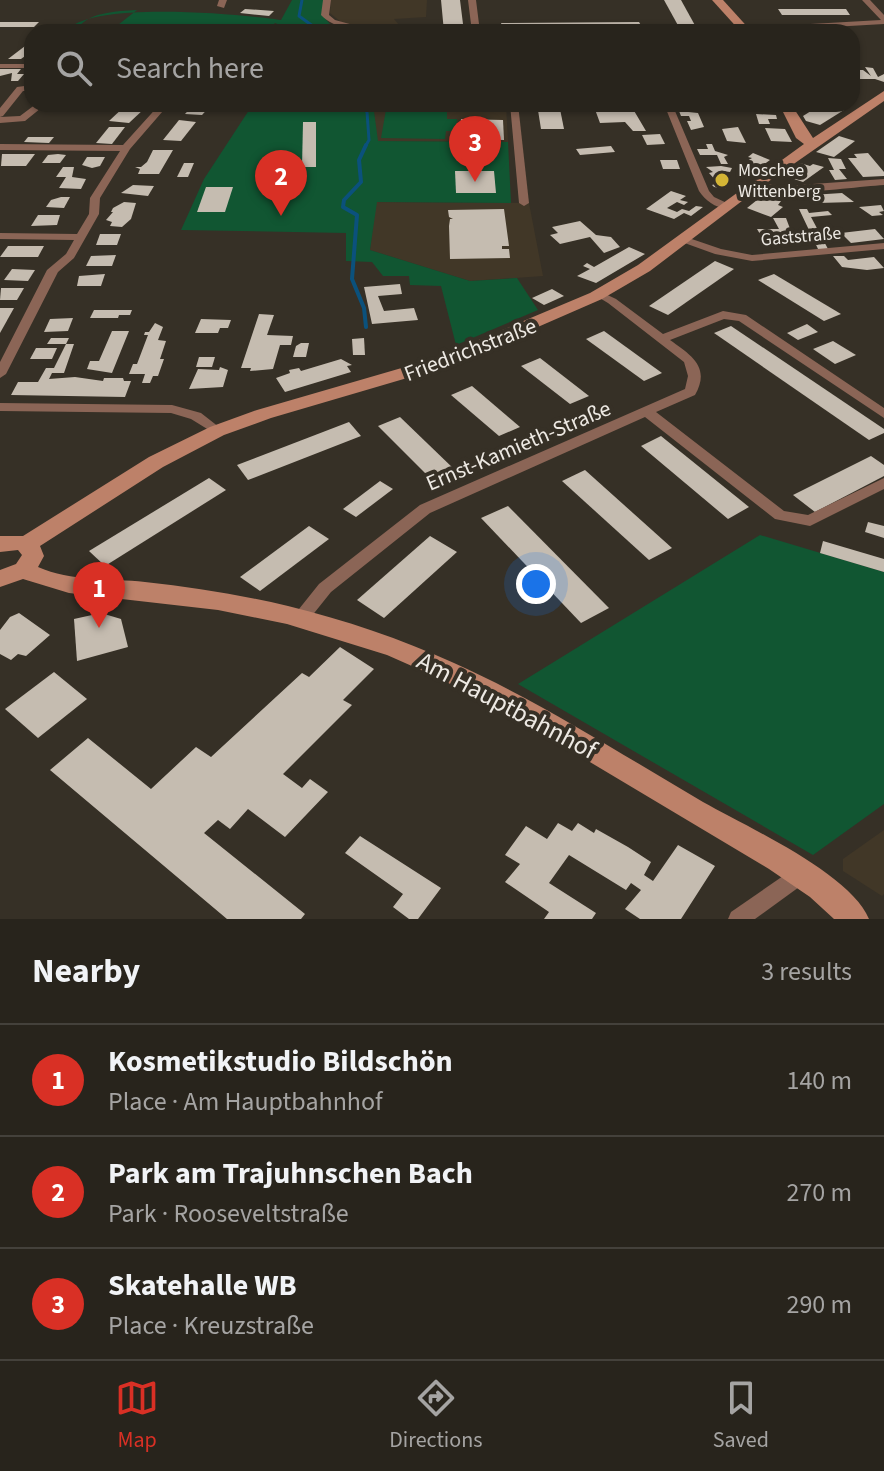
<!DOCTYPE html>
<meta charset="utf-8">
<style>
body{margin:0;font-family:"Source Sans 3",sans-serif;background:#343029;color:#f1f3f6}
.you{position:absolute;left:536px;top:584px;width:28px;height:28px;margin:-20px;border:6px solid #fff;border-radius:50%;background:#1a73e8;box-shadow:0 0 0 12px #1a73e833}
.badge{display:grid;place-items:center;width:52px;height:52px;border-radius:50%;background:#d93025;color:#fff;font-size:26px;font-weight:700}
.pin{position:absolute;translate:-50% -66px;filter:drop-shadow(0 2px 4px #0008)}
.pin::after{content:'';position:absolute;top:42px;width:28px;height:24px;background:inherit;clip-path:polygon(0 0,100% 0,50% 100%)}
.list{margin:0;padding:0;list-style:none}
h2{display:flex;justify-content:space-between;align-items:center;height:104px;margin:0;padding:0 32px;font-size:34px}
h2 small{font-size:26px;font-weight:400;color:#a5a4a3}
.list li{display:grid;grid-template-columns:52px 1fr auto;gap:24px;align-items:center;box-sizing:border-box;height:112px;padding:0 32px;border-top:2px solid #44413b}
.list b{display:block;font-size:30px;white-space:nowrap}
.list p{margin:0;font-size:26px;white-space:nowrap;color:#a5a4a3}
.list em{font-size:26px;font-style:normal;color:#a5a4a3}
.icon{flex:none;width:44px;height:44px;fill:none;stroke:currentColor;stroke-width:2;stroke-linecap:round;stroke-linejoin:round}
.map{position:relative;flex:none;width:884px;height:919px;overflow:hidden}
.search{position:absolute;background:#28241c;box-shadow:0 2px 6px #0004;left:24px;right:24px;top:24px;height:88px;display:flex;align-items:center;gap:20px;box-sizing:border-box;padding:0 28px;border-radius:24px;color:#a5a4a3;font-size:30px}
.sheet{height:440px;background:#28241c}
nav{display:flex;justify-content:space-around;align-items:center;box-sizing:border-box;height:112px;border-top:2px solid #44413b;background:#28241c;font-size:22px;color:#a5a4a3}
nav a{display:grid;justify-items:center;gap:4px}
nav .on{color:#d93025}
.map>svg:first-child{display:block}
.built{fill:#413727}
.green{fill:#115632}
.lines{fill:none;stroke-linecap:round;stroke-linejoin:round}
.stream-far1{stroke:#0b517c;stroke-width:3}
.stream{stroke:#0b517c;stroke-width:4}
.building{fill:#c5bcb0}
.street{fill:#8b6556;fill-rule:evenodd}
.secondary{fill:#bd8169;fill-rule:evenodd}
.poi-dot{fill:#d4b535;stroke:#363026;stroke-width:3}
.labels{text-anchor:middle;stroke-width:8;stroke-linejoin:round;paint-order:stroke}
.far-poi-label{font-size:18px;fill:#ede9e3;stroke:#363026;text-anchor:start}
.far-street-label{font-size:18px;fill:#ede9e3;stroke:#363026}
.street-label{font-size:22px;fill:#ede9e3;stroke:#363026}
.near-street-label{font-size:26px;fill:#ede9e3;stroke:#363026}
</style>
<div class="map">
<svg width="884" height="919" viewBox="0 0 884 919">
<rect width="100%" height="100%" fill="#363026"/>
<g class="built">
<polygon points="331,0 427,0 426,17 394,19 405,32 343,32 336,25 341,22 330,13"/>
<polygon points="373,104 506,104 508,142 377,141"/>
<polygon points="376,202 529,203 543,276 470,281 370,250"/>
<polygon points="884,830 884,894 882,896 843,871 843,859"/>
</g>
<g class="green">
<path d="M292,0H324L322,15L337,32H298L275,23L265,32H109L137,10C118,11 84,12 76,32H66C86,0 241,14 281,20Z"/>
<polygon points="253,104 373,104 378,141 508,142 511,203 377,202 370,250 470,281 517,278 538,310 456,345 441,286 410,285 409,276 383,276 372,262 346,261 346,233 181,230 204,179"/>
<polygon points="387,104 447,106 447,119 457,119 456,131 446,131 445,139 381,138"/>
<polygon points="760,535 884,572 884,804 813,855 518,684"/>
</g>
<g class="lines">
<g class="stream-far1">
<polyline points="302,0 299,16 321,32"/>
<polyline points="359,104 367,112 369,140 365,147"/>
</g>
<polyline class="stream" points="366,327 364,308 352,279 357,215 343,207 344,200 361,182 359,160 366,145"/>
</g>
<g class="building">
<polygon points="441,0 460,0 464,32 444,32"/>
<polygon points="664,0 681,0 697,29 680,29"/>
<polygon points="245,9 274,11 269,16 240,13"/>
<polygon points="778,9 846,9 850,15 782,15"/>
<polygon points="0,22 39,22 34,27 0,27"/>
<polygon points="639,22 642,27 503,28 501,23"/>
<polygon points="29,43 32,43 32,51 21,59 8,59"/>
<polygon points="865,67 873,68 878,77 884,74 884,82 875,79 852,79 852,75 857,75 854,70 863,70 871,76"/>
<polygon points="0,69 21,69 17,74 24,74 18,81 11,81 12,73 0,76"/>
<polygon points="212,104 202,115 185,114 194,104"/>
<polygon points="537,104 559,104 564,129 541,129"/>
<polygon points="593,104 617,104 620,110 633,109 646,131 633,131 625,122 600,123"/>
<polygon points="822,104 844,110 820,125 806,121 803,116"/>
<polygon points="125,106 145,108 129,123 109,121"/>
<polygon points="679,111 698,113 704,127 691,130 687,121 691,121 689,116 681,116"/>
<polygon points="756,114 776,115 777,119 768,119 770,124 759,124"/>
<polygon points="461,119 503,120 504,140 460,139"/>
<polygon points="179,120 196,122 181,141 163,140"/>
<polygon points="303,122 316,122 316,167 302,167"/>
<polygon points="109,127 125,127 112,144 96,143"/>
<polygon points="738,127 746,143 727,141 722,129"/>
<polygon points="765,128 785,129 792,142 771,141"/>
<polygon points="660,134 665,144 647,145 642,135"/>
<polygon points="839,136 855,141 834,157 816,152"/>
<polygon points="28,137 54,137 49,143 24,142"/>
<polygon points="706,144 712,144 715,151 728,155 724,157 728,164 721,164 717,155 700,155 697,149 708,149"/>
<polygon points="611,146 615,152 580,155 576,149"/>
<polygon points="153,150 173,150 159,174 138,174 140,169 135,167 141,167 147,162"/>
<polygon points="753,153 770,160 753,172 737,167 752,158 748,157"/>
<polygon points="868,153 884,172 884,176 863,177 848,158 857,158 854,154"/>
<polygon points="2,154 35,154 26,166 1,166"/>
<polygon points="58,154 66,155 60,163 42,163 48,155"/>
<polygon points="87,157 105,157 100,166 92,168 82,165"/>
<polygon points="828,158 841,159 846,169 839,169 847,179 835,180 829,170 834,170"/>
<polygon points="660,160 677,160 680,169 663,169"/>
<polygon points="184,163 194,163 188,177 177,177"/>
<polygon points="800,163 810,166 813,164 824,167 803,182 782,175"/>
<polygon points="721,166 732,168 730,172 723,171 729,184 725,189 714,187 712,185 718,183 709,173 713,172 706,167"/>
<polygon points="63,167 74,167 72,177 86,179 81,189 59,188 66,177 56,177"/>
<polygon points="455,171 494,171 496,193 456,193"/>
<polygon points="133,185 154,186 148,196 121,193"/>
<polygon points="206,187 233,187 225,212 197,212"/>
<polygon points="671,191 686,196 680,200 688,202 684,205 677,202 667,208 677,212 682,209 689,211 696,206 703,207 691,216 684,213 674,219 646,209"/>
<polygon points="842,193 854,202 818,203 811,195"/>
<polygon points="762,196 781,201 778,205 783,207 771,217 747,208"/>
<polygon points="61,197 70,197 64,208 46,207 51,200"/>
<polygon points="124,202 136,203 131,219 122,227 110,226 112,222 106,220 113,212 111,212 113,208"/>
<polygon points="881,205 884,211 879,212 883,215 872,216 859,207"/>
<polygon points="504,209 509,246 502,246 502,249 509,249 510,258 450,259 449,226 450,219 453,219 449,217 448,210"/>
<polygon points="799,209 807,209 809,213 828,211 832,215 811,217 828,249 818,249"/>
<polygon points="38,215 60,215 57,225 31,226"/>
<polygon points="773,218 786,218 792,234 760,234 757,229 779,229"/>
<polygon points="580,221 596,235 611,237 620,247 604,253 590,237 560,244 550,235 558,233 552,227"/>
<polygon points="875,229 884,239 851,243 841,233"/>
<polygon points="100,234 121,234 117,245 96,245"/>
<polygon points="8,246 44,246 38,257 0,257"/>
<polygon points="629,247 645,254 596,283 577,276 590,269 583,266 587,263 594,267"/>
<polygon points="116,255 112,266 86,266 91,256"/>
<polygon points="833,256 844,256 848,260 874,257 884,268 867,270 842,267"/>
<polygon points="715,261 734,269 668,315 649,306"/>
<polygon points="12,269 35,270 28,281 4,280"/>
<polygon points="105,274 101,286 77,286 79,276"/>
<polygon points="774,274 841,314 824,321 758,280"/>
<polygon points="400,284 402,294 378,296 384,311 414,308 418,320 372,324 364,287"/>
<polygon points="1,288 24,288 17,300 0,300"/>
<polygon points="552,289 564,296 544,305 532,298"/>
<polygon points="0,308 14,308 0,333"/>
<polygon points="94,310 132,310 130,315 119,315 118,318 90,318"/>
<polygon points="259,314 274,315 267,335 293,336 291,345 280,345 273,369 250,371 251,368 241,368"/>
<polygon points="73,318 68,331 44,332 50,319"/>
<polygon points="201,319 231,320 228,328 220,328 218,333 195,333"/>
<polygon points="155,323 163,327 158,340 166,341 160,359 164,359 158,376 153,376 150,383 142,383 145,374 129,374 133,364 137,364 148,335 144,335 145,332 149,332"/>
<polygon points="807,324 818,332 798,340 787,333"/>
<polygon points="731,326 884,429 884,433 869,440 714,333"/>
<polygon points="112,331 129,331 112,373 87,369 90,361 99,361"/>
<polygon points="604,331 662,373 644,381 586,339"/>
<polygon points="51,338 69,338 66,344 74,344 64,373 52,373 49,379 75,377 103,381 104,378 123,378 124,381 131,381 125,397 11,395 18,382 38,382 46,368 54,368 66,344 47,344"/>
<polygon points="364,338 365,355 353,355 352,339"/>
<polygon points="833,341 856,355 835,364 813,349"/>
<polygon points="301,343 309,343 306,357 293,357 296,346"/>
<polygon points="36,348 57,348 52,359 30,359"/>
<polygon points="199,357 215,357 212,367 196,367"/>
<polygon points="540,358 589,396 570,404 521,366"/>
<polygon points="341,359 352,365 347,366 351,372 285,392 276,378 290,373 289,370 299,368 301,371"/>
<polygon points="220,367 228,370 223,387 189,389 198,369 219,370"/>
<polygon points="472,386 520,427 499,436 451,395"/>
<polygon points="400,417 455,470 432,480 378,426"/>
<polygon points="349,422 361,436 248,480 237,465"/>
<polygon points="661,436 749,507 728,519 641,446"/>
<polygon points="871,456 884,465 884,476 815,512 793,495"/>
<polygon points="585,470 672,548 649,560 562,481"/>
<polygon points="209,478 226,490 105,566 89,551"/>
<polygon points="380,481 393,489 356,517 343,509"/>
<polygon points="508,506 609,608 581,623 481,518"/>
<polygon points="868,522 884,526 884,538 865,532"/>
<polygon points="309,526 329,539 260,591 240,577"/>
<polygon points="430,536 457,552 384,618 357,600"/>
<polygon points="823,541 884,559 884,572 820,553"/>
<polygon points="19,613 50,635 26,656 18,654 11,660 0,654 0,630 10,617"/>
<polygon points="101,613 121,619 128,647 77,661 74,619"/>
<polygon points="340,647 374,669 343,700 352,705 283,774 302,788 310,779 328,792 285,837 248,809 230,829 218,820 204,833 305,914 301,919 227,919 50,770 88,738 151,789 196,747 211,757 302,673 309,677"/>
<polygon points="54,672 87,699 38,738 5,709"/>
<polygon points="558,823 572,831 578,823 594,833 596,829 628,847 651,862 644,875 653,881 678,845 715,866 681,919 640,919 625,909 641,890 631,883 626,890 569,855 549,883 596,913 592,919 544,919 549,912 505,882 520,864 505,855 526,826 547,839"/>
<polygon points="360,836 441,888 418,919 409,919 393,907 403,894 345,853"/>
</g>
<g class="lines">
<g class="street">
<polygon points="219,0 227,0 224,8 217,6"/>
<path d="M323,0H331L329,15L335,20L379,32C360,32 334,29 321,15Z"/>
<polygon points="468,0 476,0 480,32 472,32"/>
<polygon points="862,0 870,0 884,15 884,24 745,32 701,32 705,30 881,20"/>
<rect x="0" y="64" width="32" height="4"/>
<polygon points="32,85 32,91 23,91 3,116 0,117 0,108 17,87"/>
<polygon points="36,104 46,104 25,121 0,123 0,117 20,116"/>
<polygon points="160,104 169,104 130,149 100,198 99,214 74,258 58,272 6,374 0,378 0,362 47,270 66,254 74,240 0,239 0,233 77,234 89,214 90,198 120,151 0,150 0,144 123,145"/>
<polygon points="510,104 518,104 529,203 524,206 519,203"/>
<path d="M664,104H672L709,191L714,197L729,204V208C716,209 706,201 699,191Z"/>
<path d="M884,179V185C852,187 774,199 749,185L754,182L784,186Z"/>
<polygon points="683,236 721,249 752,255 884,243 884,249 752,261 715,254 679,241 679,237"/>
<path d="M599,291L616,299L663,334L723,311L746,315L884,408V418L739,321L724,319L670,340C691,355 711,367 695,395L656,412L784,511L808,515L884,478V489L810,526L775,519L645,417L430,513L331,592L307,622L301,624L295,622L293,618L295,614L319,584L420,505L685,389L688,376L684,362L608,303L593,294Z"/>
<polygon points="0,403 172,405 201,413 224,431 217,435 191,419 171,413 0,411"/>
<polygon points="799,865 806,868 809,875 806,882 755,919 728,919 731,912"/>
</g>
<g class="secondary">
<polygon points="712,0 723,0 752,32 741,32"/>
<path d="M884,91V101L759,188L650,271L602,299L448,366L271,418L224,435L163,467L40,546L44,556L38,567C71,582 110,578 145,582C193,587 241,595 288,606C345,620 401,639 454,663C541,702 621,754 703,802C747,827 850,873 869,919H834L810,897L769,869L538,731L439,678L387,655L287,624L218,610L69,593L23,579L0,587V570L16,564L22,555L18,550L0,552V536H23L149,457L210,427L257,410L436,358L590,293L638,265L804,144L796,138L779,104H791L813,138Z"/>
</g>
</g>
<circle class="poi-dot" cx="722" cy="180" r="8"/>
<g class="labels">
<g class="far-poi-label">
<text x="738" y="176">Moschee<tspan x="738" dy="21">Wittenberg</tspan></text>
</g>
<g class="far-street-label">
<text transform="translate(801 236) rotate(-5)" y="6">Gaststraße</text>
</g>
<g class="street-label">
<text transform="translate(470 349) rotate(-21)" y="8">Friedrichstraße</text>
<text transform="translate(518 445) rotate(-23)" y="8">Ernst-Kamieth-Straße</text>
</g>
<g class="near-street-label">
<text transform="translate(507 705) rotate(28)" y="9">Am Hauptbahnhof</text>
</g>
</g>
</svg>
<div class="you"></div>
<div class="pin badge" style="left:99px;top:628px">1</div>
<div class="pin badge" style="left:281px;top:216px">2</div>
<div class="pin badge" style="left:475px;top:182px">3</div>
<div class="search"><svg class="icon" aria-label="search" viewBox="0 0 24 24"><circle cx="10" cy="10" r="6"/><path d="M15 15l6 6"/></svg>Search here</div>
</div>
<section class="sheet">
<h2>Nearby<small>3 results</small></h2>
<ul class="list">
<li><span class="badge">1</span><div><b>Kosmetikstudio Bildschön</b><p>Place · Am Hauptbahnhof</p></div><em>140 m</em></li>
<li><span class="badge">2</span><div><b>Park am Trajuhnschen Bach</b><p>Park · Rooseveltstraße</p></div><em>270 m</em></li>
<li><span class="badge">3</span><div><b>Skatehalle WB</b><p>Place · Kreuzstraße</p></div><em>290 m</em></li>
</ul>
</section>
<nav>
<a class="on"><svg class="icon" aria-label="map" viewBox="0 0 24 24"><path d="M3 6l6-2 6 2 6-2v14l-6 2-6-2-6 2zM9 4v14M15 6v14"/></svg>Map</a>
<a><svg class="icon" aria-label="directions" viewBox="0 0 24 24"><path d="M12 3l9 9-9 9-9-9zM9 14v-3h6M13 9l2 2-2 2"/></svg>Directions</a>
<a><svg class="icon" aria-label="saved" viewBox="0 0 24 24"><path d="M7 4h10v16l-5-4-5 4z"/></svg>Saved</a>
</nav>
